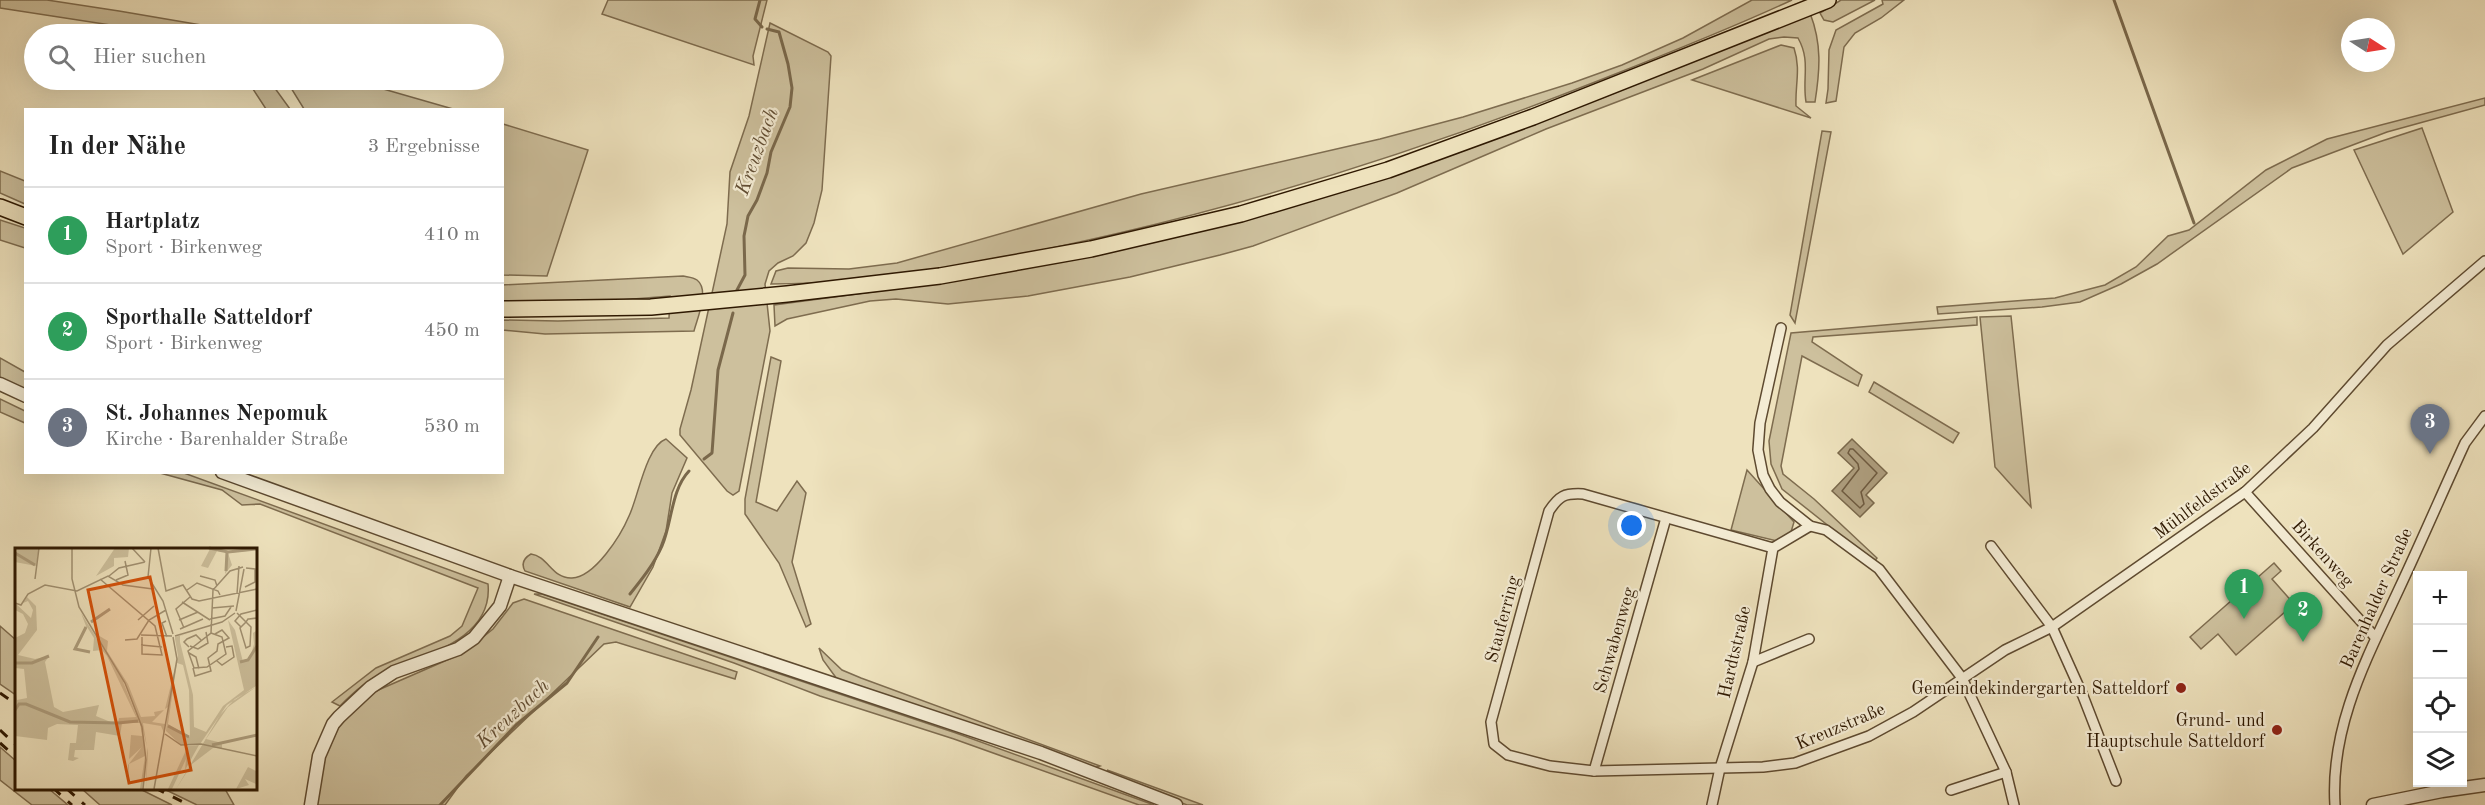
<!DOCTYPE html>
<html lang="de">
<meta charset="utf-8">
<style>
body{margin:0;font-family:"Old Standard TT",serif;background:#f2f2f2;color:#222}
.controls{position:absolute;right:18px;bottom:18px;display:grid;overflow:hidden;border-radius:0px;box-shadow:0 6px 24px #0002}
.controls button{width:54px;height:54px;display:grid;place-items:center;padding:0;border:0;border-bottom:2px solid #e0e0e0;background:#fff;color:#222;font:30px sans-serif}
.compass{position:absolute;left:2341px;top:18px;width:54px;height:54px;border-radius:50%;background:#fff;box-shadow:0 6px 24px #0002;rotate:102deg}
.you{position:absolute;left:1632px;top:526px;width:21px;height:21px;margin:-15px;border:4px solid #fff;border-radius:50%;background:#1a73e8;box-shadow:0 0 0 9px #1a73e833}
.badge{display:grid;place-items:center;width:39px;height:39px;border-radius:50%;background:#7c3aed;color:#fff;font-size:20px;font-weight:700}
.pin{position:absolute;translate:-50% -50px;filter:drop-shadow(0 2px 3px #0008)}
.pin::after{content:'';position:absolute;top:32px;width:21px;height:18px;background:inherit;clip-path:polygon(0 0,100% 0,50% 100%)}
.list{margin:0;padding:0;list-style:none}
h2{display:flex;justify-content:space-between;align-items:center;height:78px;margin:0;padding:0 24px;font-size:26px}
h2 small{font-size:20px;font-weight:400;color:#767676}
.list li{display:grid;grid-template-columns:39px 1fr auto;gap:18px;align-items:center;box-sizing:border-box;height:96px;padding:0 24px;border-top:2px solid #e0e0e0}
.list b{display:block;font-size:22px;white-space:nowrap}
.list p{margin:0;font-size:20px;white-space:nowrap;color:#767676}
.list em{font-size:20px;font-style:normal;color:#767676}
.icon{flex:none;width:33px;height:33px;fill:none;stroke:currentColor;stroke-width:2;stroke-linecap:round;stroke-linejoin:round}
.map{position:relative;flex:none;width:2485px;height:805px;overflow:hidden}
.search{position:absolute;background:#fff;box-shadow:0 6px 24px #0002;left:24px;top:24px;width:480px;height:66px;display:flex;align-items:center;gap:15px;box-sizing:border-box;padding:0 21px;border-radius:33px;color:#767676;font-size:22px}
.panel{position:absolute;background:#fff;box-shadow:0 6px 24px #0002;left:24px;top:108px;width:480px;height:366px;border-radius:0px}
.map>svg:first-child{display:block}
.green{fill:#cdc09d;stroke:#7e6c4f;stroke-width:1.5}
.water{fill:#ad9d7d;stroke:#7a684b;stroke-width:1.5}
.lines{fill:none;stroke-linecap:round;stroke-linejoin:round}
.shore{stroke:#6e5a3f;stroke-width:1.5}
.stream{stroke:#7a684b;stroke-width:3}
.minor-casing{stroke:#5e4a30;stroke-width:12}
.tertiary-casing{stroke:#5e4a30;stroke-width:15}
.primary-casing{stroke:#2e1801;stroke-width:18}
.minor{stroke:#f4ecd4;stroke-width:9}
.tertiary{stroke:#f4ecd4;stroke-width:12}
.primary{stroke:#eee2bd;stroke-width:15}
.rail{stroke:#2e1801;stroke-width:3;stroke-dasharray:10 10;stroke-linecap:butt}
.poi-dot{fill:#8f2418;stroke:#f4ecd4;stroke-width:2}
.labels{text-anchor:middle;stroke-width:4.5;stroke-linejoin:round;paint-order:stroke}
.street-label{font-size:18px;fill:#2e1801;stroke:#f4ecd4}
.poi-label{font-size:18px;fill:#2e1801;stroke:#f4ecd4;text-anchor:end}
.water-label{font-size:20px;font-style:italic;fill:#614d33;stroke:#f4ecd4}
.inset-river{fill:none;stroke:#ad9d7d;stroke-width:3}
.inset-road{fill:none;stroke:#a19172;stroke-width:1.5}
.view{fill:#d5520b;fill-opacity:0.15;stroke:#d5520b;stroke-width:3}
.inset-edge{fill:none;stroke:#2e1801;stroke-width:3}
</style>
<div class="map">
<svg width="2485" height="805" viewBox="0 0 2485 805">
<rect width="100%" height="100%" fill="#eee2bd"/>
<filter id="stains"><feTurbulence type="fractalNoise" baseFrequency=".00333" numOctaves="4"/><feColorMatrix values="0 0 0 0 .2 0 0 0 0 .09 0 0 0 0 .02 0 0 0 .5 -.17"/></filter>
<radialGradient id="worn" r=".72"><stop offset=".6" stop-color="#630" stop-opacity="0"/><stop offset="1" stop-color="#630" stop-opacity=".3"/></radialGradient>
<g class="green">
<polygon points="0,0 47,0 119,11 207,26 225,34 169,34 0,8"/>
<polygon points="608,0 767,0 753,56 754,65 602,14"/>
<path d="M1752,0H1792C1728,30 1661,56 1595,82C1438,144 1279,196 1115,234C1002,260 887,283 771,284L776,271L788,268L849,269L897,263L1141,194L1380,139L1463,117L1572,83L1622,65L1683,38Z"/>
<polygon points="1841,0 1875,0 1833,22 1824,20 1820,13"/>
<polygon points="1882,0 1904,0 1881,18 1855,33 1844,47 1836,101 1826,103 1828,89 1829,50 1836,30 1883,4"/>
<path d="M1810,13C1822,44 1820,70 1815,102H1806C1802,78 1811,61 1798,38L1784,37L1769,39L1703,69L1546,129L1397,193L1253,246L1220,255L1130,277L1028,296L948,304L896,299L870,301L787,319L775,326L774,305L909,287L1043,265L1460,150L1602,98Z"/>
<polygon points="770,23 828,52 831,56 822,190 814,223 806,243 793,256 778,263 769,271 765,284 770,331 739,491 733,495 727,491 680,435 680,429 691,390 727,224 730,172 749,116"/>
<path d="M1781,45L1794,48C1801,69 1795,85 1796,106L1811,118L1692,80Z"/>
<polygon points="247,80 269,80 290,109 266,109"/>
<polygon points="294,80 352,80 453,109 304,109 291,88"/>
<polygon points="2485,98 2485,105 2387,132 2292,168 2157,264 2121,284 2080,302 2042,307 1938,314 1937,307 2055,298 2105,285 2136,267 2168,236 2189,230 2266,170 2327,139"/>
<polygon points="503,124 588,150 547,276 503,275"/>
<polygon points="2422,128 2453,212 2403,254 2354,150"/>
<polygon points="1822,131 1831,132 1795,323 1790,315"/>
<polygon points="0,171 25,181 25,204 0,193"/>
<polygon points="0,220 25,228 25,248 0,240"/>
<path d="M683,276C687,277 693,277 697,280C710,290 697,319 694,331L545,334L503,330V320L558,321L669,318L670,296L583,303L503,301L502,285Z"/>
<polygon points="2011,316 2031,507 1995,467 1980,317"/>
<polygon points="1977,317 1977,325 1813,337 1812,342 1862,375 1858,386 1802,356 1781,466 1783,474 1814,499 1877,558 1874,562 1782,489 1771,464 1769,441 1791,333"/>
<polygon points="771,357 781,361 756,502 777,511 797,481 806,493 792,562 811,624 806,627 779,563 745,514 745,499"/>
<polygon points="0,358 25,372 25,390 0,378"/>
<polygon points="1874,382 1959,433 1953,443 1869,392"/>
<polygon points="0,399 25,411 25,423 0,412"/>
<path d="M666,439L687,458L672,493L666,531L653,567L630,607L525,571C521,564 524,558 531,554C548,556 552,579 572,578C595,577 621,535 629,516C638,498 646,446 666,439Z"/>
<polygon points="1747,470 1794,522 1791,532 1777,541 1731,530"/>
<path d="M160,473H184L488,584C494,645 411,657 372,679C360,686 350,696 340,706L332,702L376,668L450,636L462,626L478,588L260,504L242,505L222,490Z"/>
<polygon points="2274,563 2281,571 2272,579 2294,604 2236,655 2218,634 2201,649 2190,637"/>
<polygon points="534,594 542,594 956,733 1154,805 1139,805 954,739 820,696 734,663"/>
<polygon points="524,599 737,672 735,679 616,642 604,644 466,776 445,805 315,805 322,759 337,728 352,712 376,691 463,653 493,629 513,603"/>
<polygon points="0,626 16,640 16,695 0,684"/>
<polygon points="819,648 842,670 861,678 1100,766 1091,769 837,679 823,660"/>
<polygon points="0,747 16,761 16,788 49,789 68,805 32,805 0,780"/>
<polygon points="1107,770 1203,805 1187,805 1114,776"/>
<polygon points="82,789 140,789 172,805 100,805"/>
<polygon points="164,789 225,789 234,805 197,805"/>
</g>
<polygon class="water" points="1852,439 1887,473 1866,495 1874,503 1860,517 1832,491 1854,468 1838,453"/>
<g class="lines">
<polygon class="shore" points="1853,449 1877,473 1861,492 1864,504 1860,508 1842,491 1859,469 1858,464 1848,453 1850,449"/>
<g class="stream">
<polyline points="760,0 755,19 762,27"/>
<polyline points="2114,0 2194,223"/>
<polyline points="737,290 745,275 744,236 748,216 757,200 767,173 771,152 790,107 792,88 788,64 779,32 767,29"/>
<polyline points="704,459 712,453 718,370 733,313"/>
<path d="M630,594C642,579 654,564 662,546C672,523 671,490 689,471"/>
<polyline points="440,805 516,725 567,683 598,637"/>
</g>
<g class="minor-casing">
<g id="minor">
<polyline points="1781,328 1760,423 1758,450 1763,475 1770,489 1780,502 1810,526 1826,530 1879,569 1962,678 2006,772 2014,805"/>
<polyline points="2245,492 2375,637"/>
<polyline points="1991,546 2052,627 2083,696 2116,781"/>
<path d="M1773,548L1583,494C1564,493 1559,496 1549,511L1491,722L1494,744L1508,755L1550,766L1594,771L1763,767L1795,763L1869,736L1913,712L2005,650L2052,627L2245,492L2313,428L2387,345L2485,261"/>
<polyline points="1753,662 1809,639"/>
<polyline points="1594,771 1666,518"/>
<polyline points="1951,790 2006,772"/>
<polyline points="1712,805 1720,768 1753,662 1773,548 1810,526"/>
<path d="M2335,805C2330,726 2367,658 2399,589C2422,540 2443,491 2465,443L2485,416"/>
</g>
</g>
<g class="tertiary-casing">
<g id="tertiary">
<polyline points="0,384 26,396"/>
<polyline points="222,472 510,576 1041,753 1176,805"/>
<polyline points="311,805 319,756 333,724 339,717 371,687 394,672 458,649 474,638 500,606 510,576"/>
<polyline points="2373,805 2442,791 2485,785"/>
</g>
</g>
<g class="primary-casing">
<g id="primary">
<polyline points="0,207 26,217"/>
<polyline points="502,309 651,307 787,294 940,276 1091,249 1241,214 1388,170 1533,117 1828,0"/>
</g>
</g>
<use href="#minor" class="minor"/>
<use href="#tertiary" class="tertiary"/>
<use href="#primary" class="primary"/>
<g class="rail">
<polyline points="0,693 16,704"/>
<polyline points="0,730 16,745"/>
<polyline points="0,743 16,757"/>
<polyline points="53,788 72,805"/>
<polyline points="155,788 189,805"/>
<polyline points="67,789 85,805"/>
</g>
</g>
<g class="poi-dot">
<circle cx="2181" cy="688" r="6"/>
<circle cx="2277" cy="730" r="6"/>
</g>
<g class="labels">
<g class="street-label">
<text transform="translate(2202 500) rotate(-37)" y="6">Mühlfeldstraße</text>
<text transform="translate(2323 553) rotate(48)" y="6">Birkenweg</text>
<text transform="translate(2376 598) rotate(-66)" y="6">Barenhalder Straße</text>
<text transform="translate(1502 619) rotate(-75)" y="6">Stauferring</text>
<text transform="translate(1614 640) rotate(-74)" y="6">Schwabenweg</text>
<text transform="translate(1734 652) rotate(-77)" y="6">Hardtstraße</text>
<text transform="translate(1840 726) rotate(-23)" y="6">Kreuzstraße</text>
</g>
<g class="poi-label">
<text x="2169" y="694">Gemeindekindergarten Satteldorf</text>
<text x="2265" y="726">Grund- und<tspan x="2265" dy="21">Hauptschule Satteldorf</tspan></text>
</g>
<g class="water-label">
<text transform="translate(756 151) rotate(-70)" y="7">Kreuzbach</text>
<text transform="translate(512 713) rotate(-43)" y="7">Kreuzbach</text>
</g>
</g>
<g transform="translate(15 548)">
<rect width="242" height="242" fill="#eee2bd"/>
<path d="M2,0H24L21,18L0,14ZM100,0H114L113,9L99,10V18L81,28ZM192,0L218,4L239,0L241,2L213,5L217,17L210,26L211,4L202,3L193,20L186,18L195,1ZM12,49L21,58L22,82L3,107L20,111L34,108L30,114L39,159L48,164L84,157L81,168L98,175H103L104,170L121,169L92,108L87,102L78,103L79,90L72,79L60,101L71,103L59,102L71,78L66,65L107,131L123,171L111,136L68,65L81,86L93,93L92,103L113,136L126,169L140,168L139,164L149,162L137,174L150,176L149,185L146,178L128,175L133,205L131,241L132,199L127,178L131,210L127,241H122H125L130,208L114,216L113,237V217L127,199L114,211L116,187L127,188L125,175H107L105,188L81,184L79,202H60L59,209L64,210L58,213L53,212L55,195H61L63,177L42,176L33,180L32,192L0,188V138L2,152L12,150L9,121L0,120V90L10,85L13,76L8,66L0,62V55L16,70L18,62L13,53L8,55ZM213,72L220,82L228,114L235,110L239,96L238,85L241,83V138L212,157L185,196L166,197L151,183L154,153L153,159L150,161L163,108L160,91V89L175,85L165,88V94L178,147L179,179L191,184L208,158L229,142ZM162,115L168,117L174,142L175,189L153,176ZM241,139L213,159L191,191L207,195V200H198L177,216L161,241L205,167L215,156L220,151ZM184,197L170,222L171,211L157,241H153L173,198ZM233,219L241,223V236L230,231L234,237L221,241Z" fill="#cdc09d" fill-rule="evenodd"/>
<path class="inset-river" d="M194,0L213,4L242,1M0,5L20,17M211,23L212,4M76,74L95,61M71,79L60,101L75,104M225,114L233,112L242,98M0,115H17L34,108M0,162L4,156H11L55,174L103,175M103,175L123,173M153,178L174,189M197,197L242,187"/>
<path class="inset-road" d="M57,0V31L64,59L110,135L127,179L131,212L128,241M117,0L130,14M136,0L133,29L148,53L158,86M143,0L151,43L168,37L177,51L184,53L242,41M94,28L104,20L130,14M185,28L200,32L202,38M20,31L24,0M85,31L140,78L147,107L127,106V89M101,32L113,27L110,13M230,39L240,34V21L231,20M172,42L182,35L203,43L205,47M222,46L224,18M167,54L195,72M0,55L6,57L13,46L30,37L62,43L93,28L108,37L138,41M197,60L219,58M221,63L229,21M222,65L236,79L235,98L231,100L225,80L231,74L233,71H234L242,70M195,71L210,68L216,59M123,72L139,58M164,72L183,64M151,73L147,75L152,89M226,79L220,73L226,66L242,62M169,80L161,61L175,49M165,81L188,71M196,85L207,89L211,106L192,119L179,120L173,103L196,85L198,42L215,23L228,19M126,87L157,88M160,88L207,74L220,65M110,92L122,91L134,72L151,62M126,97L147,99M175,98L183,101L193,95L191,84M174,99L169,94L172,91L181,87L186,92M174,105L181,109L184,121M202,113L207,117L219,109L217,98L211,99M178,120L180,128L196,123L193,110L202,103L203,96L214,90L207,82L200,86M150,186L166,197L186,196L242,208M139,241L162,111L158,89"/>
<path class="view" d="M135,29L176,222L114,235L73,42Z"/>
<rect width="242" height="242" class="inset-edge"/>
</g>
<rect width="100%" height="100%" filter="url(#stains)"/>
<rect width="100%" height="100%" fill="url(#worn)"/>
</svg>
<div class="controls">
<button>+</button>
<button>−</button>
<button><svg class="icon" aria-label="locate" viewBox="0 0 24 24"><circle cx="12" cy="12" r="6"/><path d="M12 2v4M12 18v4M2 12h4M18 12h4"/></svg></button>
<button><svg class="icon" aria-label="layers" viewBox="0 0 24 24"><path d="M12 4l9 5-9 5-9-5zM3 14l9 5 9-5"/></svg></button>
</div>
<svg class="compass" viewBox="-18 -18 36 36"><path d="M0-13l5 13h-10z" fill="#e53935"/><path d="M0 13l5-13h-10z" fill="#767676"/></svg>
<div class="you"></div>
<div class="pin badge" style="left:2244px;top:619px;background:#2e9e5b">1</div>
<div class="pin badge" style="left:2303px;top:642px;background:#2e9e5b">2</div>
<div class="pin badge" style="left:2430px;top:454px;background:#6b7280">3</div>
<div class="search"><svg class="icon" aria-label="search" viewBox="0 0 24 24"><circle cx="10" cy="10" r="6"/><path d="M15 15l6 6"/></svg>Hier suchen</div>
<section class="panel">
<h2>In der Nähe<small>3 Ergebnisse</small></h2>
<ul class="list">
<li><span class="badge" style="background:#2e9e5b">1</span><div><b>Hartplatz</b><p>Sport · Birkenweg</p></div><em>410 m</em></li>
<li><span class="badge" style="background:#2e9e5b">2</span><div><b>Sporthalle Satteldorf</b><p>Sport · Birkenweg</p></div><em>450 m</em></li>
<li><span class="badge" style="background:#6b7280">3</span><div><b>St. Johannes Nepomuk</b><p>Kirche · Barenhalder Straße</p></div><em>530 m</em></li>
</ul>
</section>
</div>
